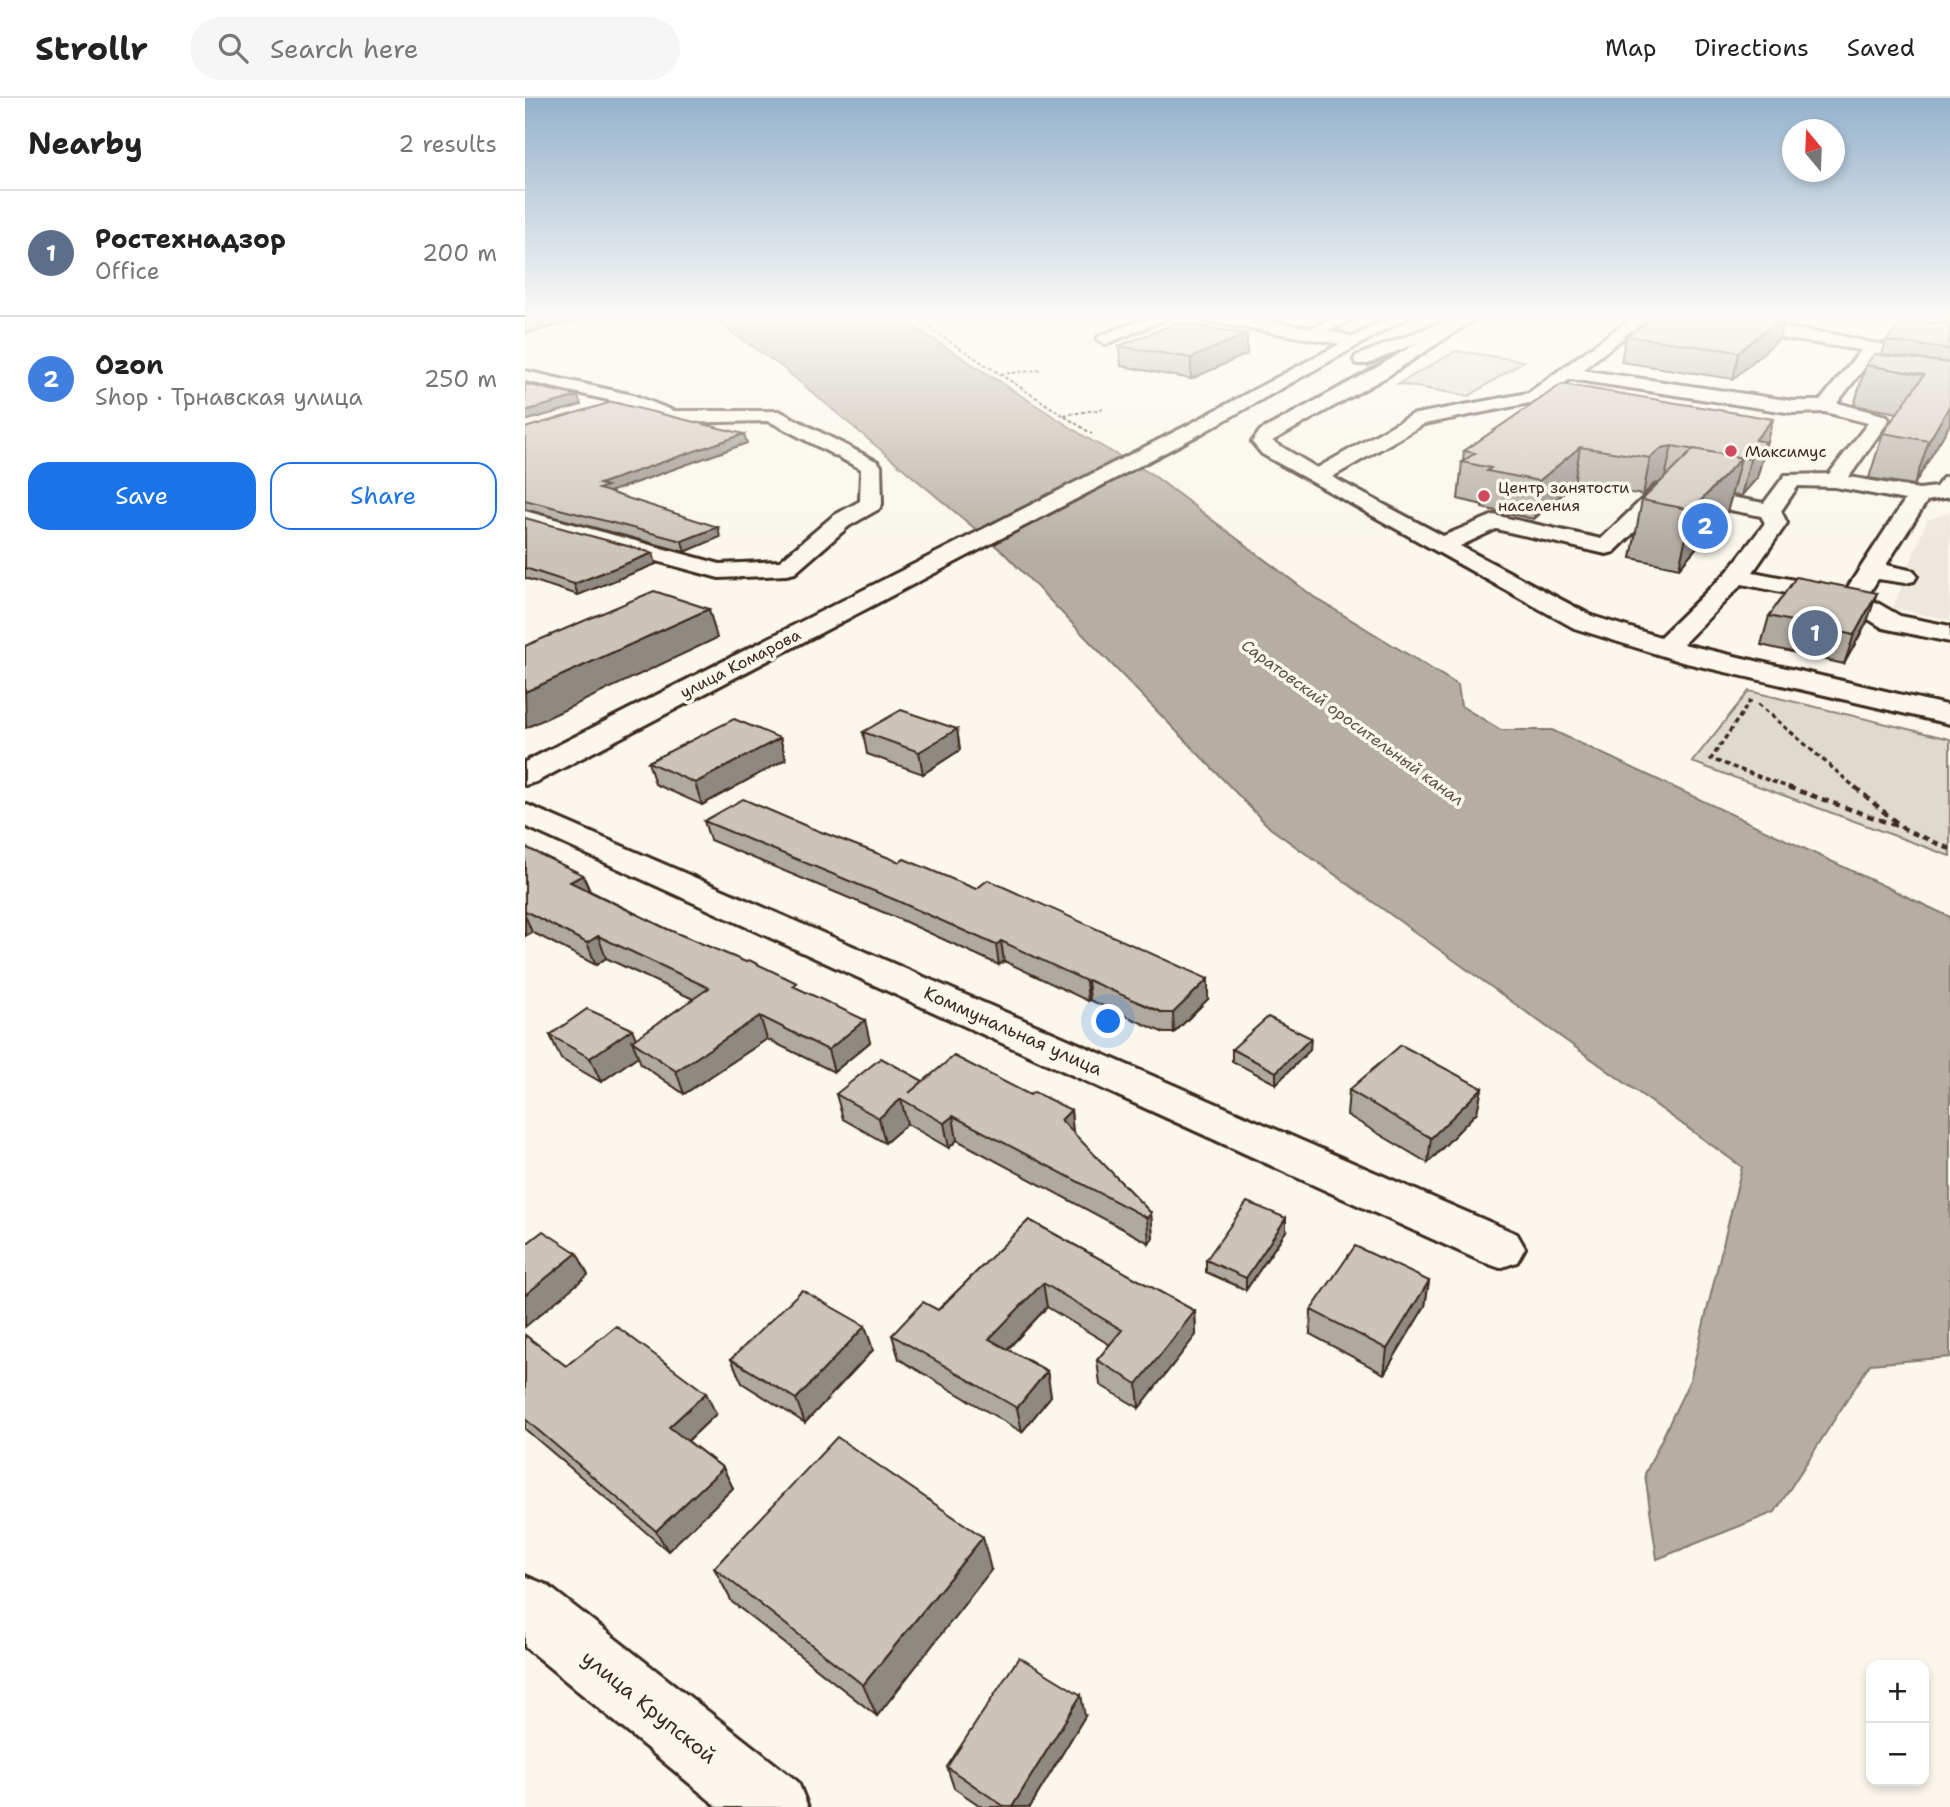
<!DOCTYPE html>
<meta charset="utf-8">
<style>
body{margin:0;font-family:"Shantell Sans",sans-serif;background:#f6f6f6;color:#222}
.controls{position:absolute;right:21px;bottom:21px;display:grid;overflow:hidden;border-radius:14px;box-shadow:0 4px 10px #0003}
.controls button{width:63px;height:63px;display:grid;place-items:center;padding:0;border:0;border-bottom:2px solid #e0e0e0;background:#fff;color:#222;font:35px sans-serif}
.compass{position:absolute;left:1257px;top:21px;width:63px;height:63px;border-radius:50%;background:#fff;box-shadow:0 4px 10px #0003;rotate:341deg}
.you{position:absolute;left:584px;top:924px;width:24px;height:24px;margin:-18px;border:5px solid #fff;border-radius:50%;background:#1a73e8;box-shadow:0 0 0 10px #1a73e833}
.badge{display:grid;place-items:center;width:46px;height:46px;border-radius:50%;background:#1a73e8;color:#fff;font-size:23px;font-weight:700}
.pin{position:absolute;translate:-50% -50%;border:4px solid #fff;box-shadow:0 2px 7px #0006}
.list{margin:0;padding:0;list-style:none}
h2{display:flex;justify-content:space-between;align-items:center;height:91px;margin:0;padding:0 28px;font-size:30px}
h2 small{font-size:23px;font-weight:400;color:#767676}
.list li{display:grid;grid-template-columns:46px 1fr auto;gap:21px;align-items:center;box-sizing:border-box;height:126px;padding:0 28px;border-top:2px solid #e0e0e0}
.list b{display:block;font-size:26px;white-space:nowrap}
.list p{margin:0;font-size:23px;white-space:nowrap;color:#767676}
.list em{font-size:23px;font-style:normal;color:#767676}
.actions{display:flex;gap:14px;padding:21px 28px}
.actions a{flex:1;padding:16px 0;border:2px solid #1a73e8;border-radius:21px;text-align:center;font-size:24px;color:#1a73e8}
.actions .main{background:#1a73e8;color:#fff}
.icon{flex:none;width:38px;height:38px;fill:none;stroke:currentColor;stroke-width:2;stroke-linecap:round;stroke-linejoin:round}
.map{position:relative;flex:none;width:1425px;height:1709px;overflow:hidden}
header{display:flex;align-items:center;gap:42px;box-sizing:border-box;height:98px;padding:0 35px;background:#fff;border-bottom:2px solid #e0e0e0}
header strong{font-size:33px}
nav{display:flex;gap:38px;margin-inline-start:auto;font-size:24px}
.search{width:490px;height:63px;background:#f6f6f6;display:flex;align-items:center;gap:18px;box-sizing:border-box;padding:0 24px;border-radius:38px;color:#767676;font-size:26px}
main{display:flex}
aside{flex:1;background:#fff}
.map>svg:first-child{display:block}
.built{fill:#ede8dd}
.green{fill:#dfd9ce;stroke:#8d8276;stroke-width:2}
.water{fill:#b6aea2;stroke:#85796d;stroke-width:2}
.lines{fill:none;stroke-linecap:round;stroke-linejoin:round}
.minor-tunnel{stroke:#d5cec3;stroke-width:18;stroke-dasharray:18 9;stroke-linecap:butt}
.minor-casing{stroke:#3b2a1e;stroke-width:6}
.major-casing{stroke:#3b2a1e;stroke-width:6}
.path-far2{stroke:#3b2a1e;stroke-width:2;stroke-dasharray:3.5 2.5;stroke-linecap:butt}
.path-far1{stroke:#3b2a1e;stroke-width:3.5;stroke-dasharray:5 3.5;stroke-linecap:butt}
.path{stroke:#3b2a1e;stroke-width:4.5;stroke-dasharray:7 5;stroke-linecap:butt}
.minor{fill:#fbf7ec;fill-rule:evenodd}
.major{fill:#fbf7ec;fill-rule:evenodd}
.wall{fill:#afa99f;stroke:#3b2a1e;stroke-width:2}
.shaded-wall{fill:#8f8982;stroke:#3b2a1e;stroke-width:2}
.building{fill:#ccc4b9;stroke:#3b2a1e;stroke-width:2}
.poi-dot{fill:#d1495b;stroke:#fbf7ec;stroke-width:2.5}
.labels{text-anchor:middle;stroke-width:7;stroke-linejoin:round;paint-order:stroke}
.far-poi-label{font-size:16px;fill:#3b2a1e;stroke:#fbf7ec;text-anchor:start}
.far-street-label{font-size:16px;fill:#3b2a1e;stroke:#fbf7ec}
.far-water-label{font-size:16px;font-style:italic;fill:#605246;stroke:#fbf7ec}
.street-label{font-size:18px;fill:#3b2a1e;stroke:#fbf7ec}
.near-street-label{font-size:21px;fill:#3b2a1e;stroke:#fbf7ec}
</style>
<header>
<strong>Strollr</strong>
<div class="search"><svg class="icon" aria-label="search" viewBox="0 0 24 24"><circle cx="10" cy="10" r="6"/><path d="M15 15l6 6"/></svg>Search here</div>
<nav><a>Map</a><a>Directions</a><a>Saved</a></nav>
</header>
<main>
<aside>
<h2>Nearby<small>2 results</small></h2>
<ul class="list">
<li><span class="badge" style="background:#5c6f8a">1</span><div><b>Ростехнадзор</b><p>Office</p></div><em>200 m</em></li>
<li><span class="badge" style="background:#3f7fe0">2</span><div><b>Ozon</b><p>Shop · Трнавская улица</p></div><em>250 m</em></li>
</ul>
<div class="actions"><a class="main">Save</a><a>Share</a></div>
</aside>
<div class="map">
<svg width="1425" height="1709" viewBox="0 0 1425 1709">
<rect width="100%" height="100%" fill="#fbf7ec"/>
<filter id="ink" filterUnits="userSpaceOnUse"><feTurbulence type="fractalNoise" baseFrequency=".0143" numOctaves="2"/><feDisplacementMap in="SourceGraphic" scale="14" xChannelSelector="R" yChannelSelector="G"/><feConvolveMatrix kernelMatrix="1 2 1 2 8 2 1 2 1" color-interpolation-filters="sRGB"/></filter>
<g filter="url(#ink)">
<polygon class="built" points="1425,414 1425,522 1368,510 1402,422"/>
<g class="green">
<polygon points="931,253 999,263 944,298 873,286"/>
<polygon points="1224,593 1425,641 1425,758 1167,664"/>
</g>
<polygon class="water" points="182,217 371,217 562,340 628,377 789,499 933,587 936,608 976,632 1027,632 1425,819 1425,1259 1345,1266 1250,1414 1132,1461 1120,1376 1165,1282 1217,1069 745,730 479,455 257,269"/>
<g class="lines">
<polyline class="minor-tunnel" points="673,217 685,219"/>
<g class="minor-casing">
<g id="minor">
<polygon points="630,217 651,217 586,244 580,246 572,241 574,238"/>
<polygon points="679,217 702,217 786,230 815,217 835,217 804,233 834,240 836,243 828,248 685,224 680,222"/>
<path d="M939,217L944,219L947,222L944,225L861,279L747,343L792,370L886,317L1003,295L1111,217H1128L1057,272L1268,303H1295L1336,252L1204,232L1199,230L1196,227L1199,224L1307,236L1347,245L1390,250L1420,223L1425,221V235C1396,266 1391,260 1351,255L1312,305L1362,318L1364,322L1324,379L1394,391L1411,389L1418,380L1425,378V399L1402,403L1361,467L1389,473L1392,478L1389,483L1380,485L1353,481L1342,499L1375,518L1425,528V544L1358,530L1320,507L1217,486L1158,546L1425,608V626L1157,564L1049,530L737,356L727,344L735,333L849,271ZM1045,281L1268,315L1300,314L1343,325L1304,376L1260,377L1239,405L1139,387L1131,388L1076,441L969,417L918,438L807,379L899,326L1015,303ZM1273,388L1310,389L1380,402L1321,492L1228,474L1262,425L1256,413ZM1144,400L1236,418L1240,425L1203,473L1135,539L1067,518L935,448L971,431L1081,456L1089,454Z"/>
<polygon points="0,273 108,297 149,313 254,313 353,364 356,368 357,406 354,411 324,428 270,475 261,477 194,480 0,427 0,413 195,466 255,463 308,418 335,403 336,371 244,323 147,325 96,305 0,283"/>
<polygon points="0,706 992,1136 1000,1150 992,1164 975,1170 958,1164 0,728"/>
<polygon points="0,1478 22,1487 273,1684 283,1709 193,1709 0,1549"/>
</g>
</g>
<g class="major-casing">
<g id="major">
<polygon points="869,217 887,217 677,335 11,684 0,687 0,664 663,327"/>
<polygon points="935,217 955,217 843,266 831,266 829,262 831,258"/>
</g>
</g>
<g class="path-far2">
<polyline points="384,217 567,336"/>
<polyline points="476,276 515,272"/>
<polyline points="539,317 578,311"/>
</g>
<g class="path-far1">
<polyline points="1226,602 1186,661 1268,691"/>
<polyline points="1233,606 1332,691"/>
</g>
<g class="path">
<polyline points="1263,689 1375,729"/>
<polyline points="1330,689 1379,731 1425,751"/>
</g>
<use href="#minor" class="minor"/>
<use href="#major" class="major"/>
</g>
<g class="wall">
<polygon points="1133,217 1282,217 1268,229 1257,228 1254,241 1208,281 1096,264 1101,238"/>
<polygon points="1425,226 1425,326 1389,387 1344,380 1358,335 1372,315 1329,307 1341,267 1357,257 1361,243"/>
<polygon points="722,236 722,256 666,281 596,268 594,248"/>
<polygon points="1037,286 1240,356 1238,358 1232,380 1216,398 1207,397 1202,414 1154,470 1106,460 1117,402 1135,385 1129,386 1118,397 1049,386 1009,421 957,410 958,407 933,401 937,364 938,363 939,353"/>
<polygon points="0,330 222,345 84,394 195,439 160,454 0,411"/>
<polygon points="0,420 131,466 53,497 0,480"/>
<polygon points="1244,518 1342,524 1319,566 1236,547"/>
<polygon points="432,631 435,652 398,676 342,656 338,634"/>
<polygon points="255,640 261,661 177,707 130,686 123,664"/>
<polygon points="179,723 683,901 649,935 639,935 565,902 563,903 479,863 474,867 372,820 185,742"/>
<polygon points="0,749 58,777 65,793 142,831 273,891 345,944 309,974 242,941 159,996 116,966 113,958 76,984 36,961 25,937 111,941 168,901 81,860 71,867 7,834 0,838"/>
<polygon points="707,951 785,952 751,986 707,963"/>
<polygon points="398,983 505,997 546,1012 548,1035 626,1115 628,1140 624,1145 432,1042 424,1050 382,1026 360,1045 318,1021 311,996"/>
<polygon points="957,990 952,1014 903,1065 822,1017 824,992"/>
<polygon points="504,1122 670,1213 671,1237 614,1310 575,1287 572,1262 585,1247 522,1209 483,1251 522,1273 526,1298 497,1334 374,1261 367,1237 413,1212"/>
<polygon points="761,1133 721,1192 681,1174 681,1162"/>
<polygon points="904,1183 900,1208 859,1276 785,1236 786,1212"/>
<polygon points="340,1228 348,1252 280,1325 217,1285 206,1261"/>
<polygon points="0,1237 41,1268 191,1316 163,1343 198,1370 208,1390 143,1453 0,1331"/>
<polygon points="189,1470 466,1472 352,1618 207,1504"/>
<polygon points="560,1618 505,1709 457,1709 429,1690 422,1669"/>
</g>
<g class="shaded-wall">
<polygon points="0,217 76,217 0,236"/>
<polygon points="1259,217 1260,217 1254,241 1208,281 1214,254"/>
<polygon points="1271,217 1282,217 1268,229"/>
<polygon points="722,236 722,256 666,281 666,260"/>
<polygon points="53,298 56,307 0,323 0,313"/>
<polygon points="1425,307 1425,326 1389,387 1404,343"/>
<polygon points="1248,321 1232,380 1216,398 1230,342"/>
<polygon points="219,336 222,345 84,394 77,401 74,386"/>
<polygon points="1147,348 1139,384 1129,386 1118,397 1125,360 1137,350"/>
<polygon points="1055,349 1049,386 1009,421 1014,383"/>
<polygon points="1216,360 1202,414 1154,470 1167,412"/>
<polygon points="193,429 195,439 160,454 157,443"/>
<polygon points="128,455 131,466 53,497 49,486"/>
<polygon points="1352,495 1342,524 1319,566 1329,537"/>
<polygon points="184,511 192,540 1,630 0,594"/>
<polygon points="432,631 435,652 398,676 394,654"/>
<polygon points="255,640 261,661 177,707 170,685"/>
<polygon points="58,777 66,798 45,784"/>
<polygon points="0,817 7,834 0,838"/>
<polygon points="73,838 81,860 71,867 62,845"/>
<polygon points="476,843 479,863 474,867 471,847"/>
<polygon points="683,881 683,901 649,935 648,915"/>
<polygon points="563,882 565,902 563,903 561,883"/>
<polygon points="235,918 242,941 159,996 151,973"/>
<polygon points="340,922 345,944 309,974 303,952"/>
<polygon points="107,931 114,948 107,943 113,958 76,984 65,960"/>
<polygon points="786,940 785,952 751,986 751,974"/>
<polygon points="957,990 952,1014 903,1065 906,1040"/>
<polygon points="376,1001 382,1026 360,1045 354,1020"/>
<polygon points="546,1012 548,1037 536,1022"/>
<polygon points="428,1018 432,1042 424,1050 419,1025"/>
<polygon points="626,1115 628,1140 624,1145 622,1120"/>
<polygon points="761,1120 761,1133 721,1192 721,1180"/>
<polygon points="52,1155 63,1177 0,1229 0,1197"/>
<polygon points="904,1183 900,1208 859,1276 862,1251"/>
<polygon points="518,1185 522,1209 469,1265 464,1241"/>
<polygon points="670,1213 671,1237 614,1310 612,1286"/>
<polygon points="340,1228 348,1252 280,1325 271,1301"/>
<polygon points="522,1273 526,1298 497,1334 492,1310"/>
<polygon points="181,1295 191,1316 155,1350 144,1329"/>
<polygon points="198,1370 208,1390 143,1453 131,1433"/>
<polygon points="458,1439 466,1472 352,1618 338,1587"/>
<polygon points="556,1597 560,1618 505,1709 487,1709"/>
</g>
<g class="building">
<polygon points="1133,217 1259,217 1214,254 1101,238"/>
<polygon points="1378,223 1425,226 1425,251 1361,243"/>
<polygon points="652,225 722,236 666,260 594,248"/>
<polygon points="1349,256 1425,265 1425,307 1404,343 1358,335 1399,277 1341,267"/>
<polygon points="0,286 53,298 0,313"/>
<polygon points="1037,286 1248,321 1230,342 1241,344 1225,361 1147,348 1137,350 1125,360 1055,349 1014,383 962,373 966,370 937,364 950,355 939,353"/>
<polygon points="87,304 219,336 74,386 82,388 74,391 193,429 157,443 0,402 0,330"/>
<polygon points="1169,351 1216,360 1167,412 1117,402"/>
<polygon points="0,420 128,455 49,486 0,470"/>
<polygon points="1271,479 1352,495 1329,537 1244,518"/>
<polygon points="129,493 184,511 0,594 0,548"/>
<polygon points="376,612 432,631 394,654 338,634"/>
<polygon points="209,621 255,640 170,685 123,664"/>
<polygon points="218,701 286,730 375,764 379,761 451,791 463,782 683,881 648,915 638,915 563,882 561,883 476,843 471,847 368,801 179,723"/>
<polygon points="0,749 58,777 45,784 142,831 221,864 224,862 272,885 268,888 340,922 303,952 235,918 151,973 107,943 184,890 73,838 62,845 0,813"/>
<polygon points="62,911 107,931 65,960 25,937"/>
<polygon points="743,919 786,940 751,974 707,951"/>
<polygon points="876,947 957,990 906,1040 824,992"/>
<polygon points="429,958 505,997 509,994 546,1012 536,1022 626,1115 622,1120 428,1018 419,1025 376,1001 354,1020 311,996 356,960 398,983 384,995"/>
<polygon points="722,1104 761,1120 721,1180 681,1162"/>
<polygon points="504,1122 670,1213 612,1286 572,1262 597,1232 518,1185 464,1241 522,1273 492,1310 367,1237 398,1204 413,1212"/>
<polygon points="18,1133 52,1155 0,1197 0,1147"/>
<polygon points="830,1148 904,1183 862,1251 786,1212"/>
<polygon points="277,1192 340,1228 271,1301 206,1261"/>
<polygon points="91,1228 181,1295 144,1329 198,1370 131,1433 0,1321 0,1237 41,1268"/>
<polygon points="312,1339 458,1439 338,1587 189,1470"/>
<polygon points="494,1559 556,1597 487,1709 480,1709 422,1669"/>
</g>
</g>
<linearGradient id="sky" x2="0" y2="1"><stop stop-color="#94b2cc"/><stop offset="0.48" stop-color="#fdfbf6"/><stop offset="1" stop-color="#fdfbf6" stop-opacity="0"/></linearGradient>
<rect width="1425" height="456" fill="url(#sky)"/>
<g class="poi-dot">
<circle cx="1206" cy="353" r="7"/>
<circle cx="959" cy="398" r="7"/>
</g>
<g class="labels">
<g class="far-poi-label">
<text x="1220" y="359">Максимус</text>
<text x="973" y="395">Центр занятости<tspan x="973" dy="18">населения</tspan></text>
</g>
<g class="far-street-label">
<text transform="translate(215 565) rotate(-27)" y="6">улица Комарова</text>
</g>
<g class="far-water-label">
<text transform="translate(828 624) rotate(36)" y="6">Саратовский оросительный канал</text>
</g>
<g class="street-label">
<text transform="translate(488 933) rotate(24)" y="6">Коммунальная улица</text>
</g>
<g class="near-street-label">
<text transform="translate(124 1609) rotate(39)" y="7">улица Крупской</text>
</g>
</g>
</svg>
<div class="controls">
<button>+</button>
<button>−</button>
</div>
<svg class="compass" viewBox="-18 -18 36 36"><path d="M0-13l5 13h-10z" fill="#e53935"/><path d="M0 13l5-13h-10z" fill="#767676"/></svg>
<div class="you"></div>
<div class="pin badge" style="left:1290px;top:535px;background:#5c6f8a">1</div>
<div class="pin badge" style="left:1180px;top:428px;background:#3f7fe0">2</div>
</div>
</main>
